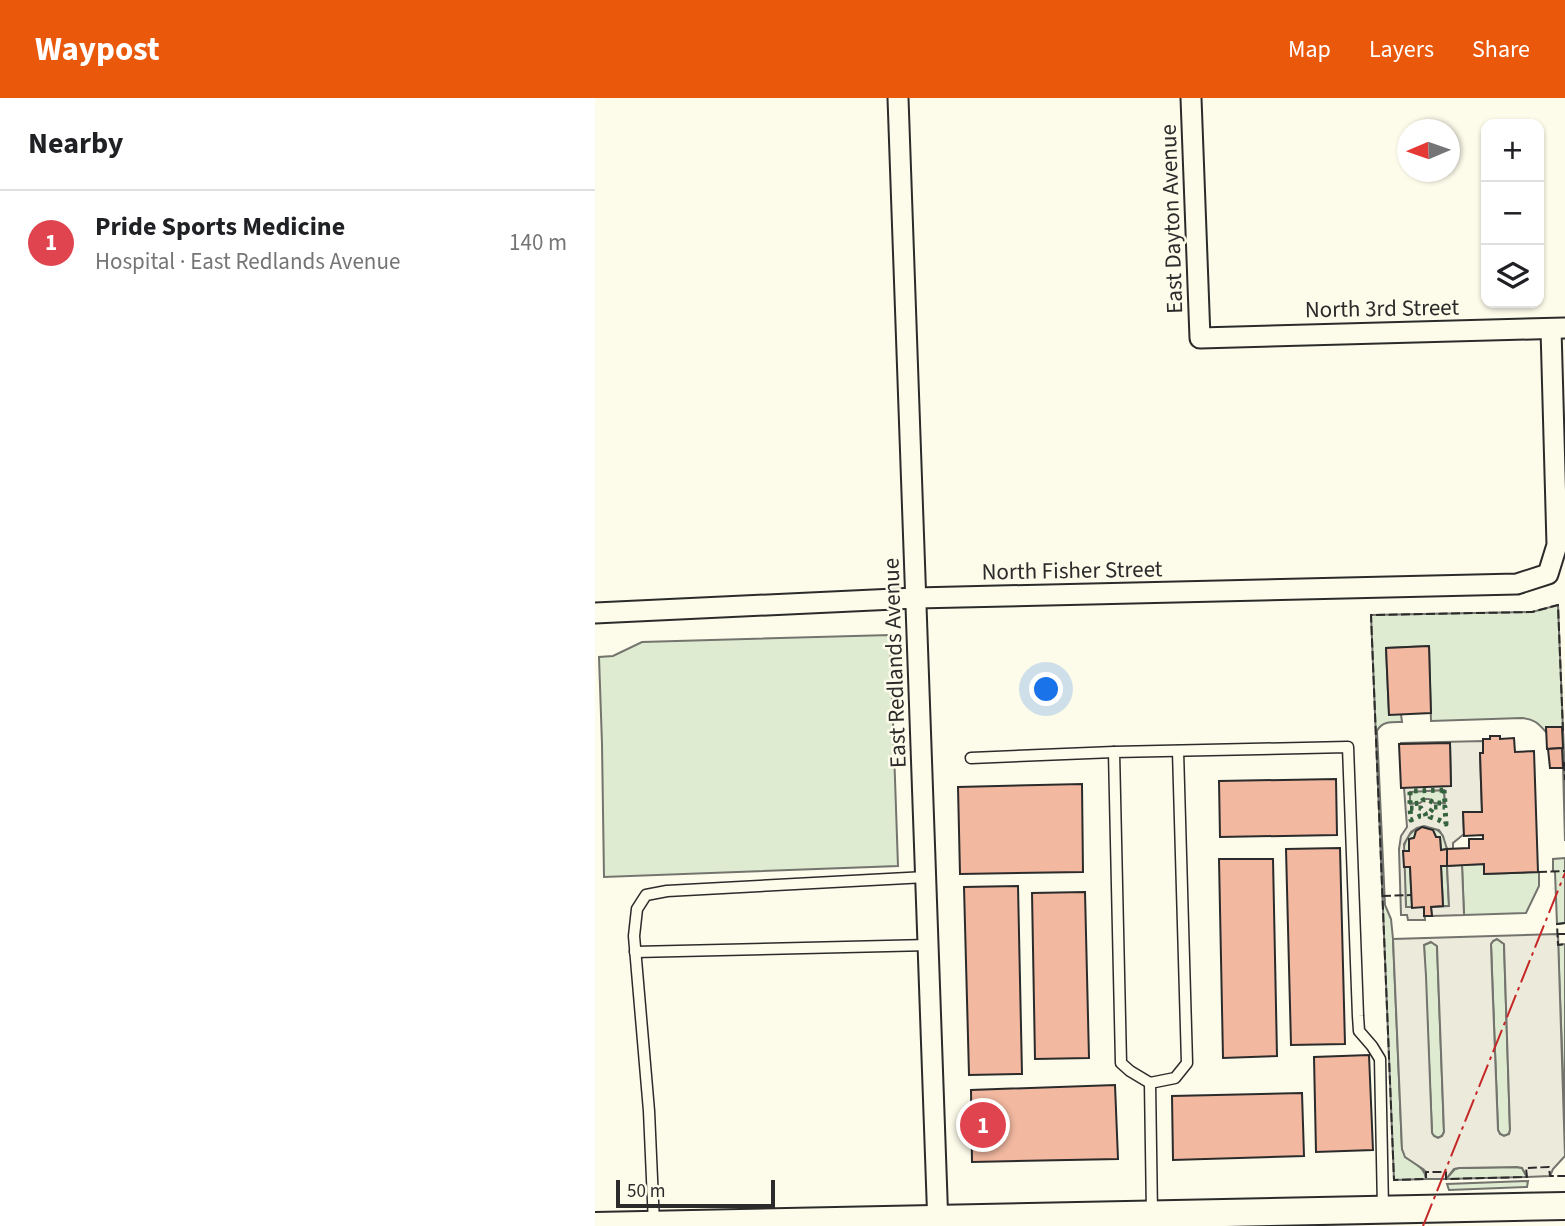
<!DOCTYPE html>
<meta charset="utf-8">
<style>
body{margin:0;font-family:"Source Sans 3",sans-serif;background:#f6f6f6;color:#202124}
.controls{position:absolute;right:21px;top:21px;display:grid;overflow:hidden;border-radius:14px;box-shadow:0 2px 5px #0004}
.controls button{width:63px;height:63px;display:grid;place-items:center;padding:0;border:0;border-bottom:2px solid #e0e0e0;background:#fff;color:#202124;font:35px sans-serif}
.compass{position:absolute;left:802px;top:21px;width:63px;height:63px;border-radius:50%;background:#fff;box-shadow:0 2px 5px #0004;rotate:268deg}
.scale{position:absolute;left:21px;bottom:18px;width:159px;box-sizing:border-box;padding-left:7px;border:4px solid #2b2b2b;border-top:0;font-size:19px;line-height:24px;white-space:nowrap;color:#2b2b2b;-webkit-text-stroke:5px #fdfbea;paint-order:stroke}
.you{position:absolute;left:452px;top:592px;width:24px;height:24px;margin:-18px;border:5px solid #fff;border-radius:50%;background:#1a73e8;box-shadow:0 0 0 10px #1a73e833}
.badge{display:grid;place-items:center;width:46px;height:46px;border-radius:50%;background:#ea580c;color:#fff;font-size:23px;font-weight:700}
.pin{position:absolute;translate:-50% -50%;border:4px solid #fff;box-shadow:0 2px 7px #0006}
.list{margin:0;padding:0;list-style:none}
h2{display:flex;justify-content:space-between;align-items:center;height:91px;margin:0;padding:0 28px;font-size:30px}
h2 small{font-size:23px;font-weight:400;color:#757577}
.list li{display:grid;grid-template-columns:46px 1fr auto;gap:21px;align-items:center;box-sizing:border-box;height:105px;padding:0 28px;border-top:2px solid #e0e0e0}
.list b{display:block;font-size:26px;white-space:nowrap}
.list p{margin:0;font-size:23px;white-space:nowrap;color:#757577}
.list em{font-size:23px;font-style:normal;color:#757577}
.icon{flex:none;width:38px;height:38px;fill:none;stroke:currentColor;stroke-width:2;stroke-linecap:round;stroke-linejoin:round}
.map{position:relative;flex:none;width:970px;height:1128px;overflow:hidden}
header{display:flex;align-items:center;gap:42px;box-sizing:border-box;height:98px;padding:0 35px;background:#ea580c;color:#fff}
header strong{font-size:33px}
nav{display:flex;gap:38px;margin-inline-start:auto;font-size:24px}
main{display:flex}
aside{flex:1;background:#fff}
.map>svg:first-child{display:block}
.green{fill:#deebd1;stroke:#74746e;stroke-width:2}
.parking{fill:#eceadb;stroke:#74746e;stroke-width:2;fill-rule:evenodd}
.building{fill:#f2b8a0;stroke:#2b2b2b;stroke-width:2}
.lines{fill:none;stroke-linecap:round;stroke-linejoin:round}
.service-casing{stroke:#2b2b2b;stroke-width:13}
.minor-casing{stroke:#2b2b2b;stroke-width:23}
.secondary-casing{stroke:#2b2b2b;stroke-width:30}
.service{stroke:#fdfbea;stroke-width:10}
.minor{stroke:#fdfbea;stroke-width:19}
.secondary{stroke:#fdfbea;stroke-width:26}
.hedge{stroke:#34623c;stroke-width:5;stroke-dasharray:3.5 5;stroke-linecap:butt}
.fence{stroke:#2b2b2b;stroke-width:2;stroke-dasharray:9 3.5;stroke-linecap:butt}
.power{stroke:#c62828;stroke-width:2;stroke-dasharray:24 5 3.5 5;stroke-linecap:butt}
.labels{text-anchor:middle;stroke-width:5;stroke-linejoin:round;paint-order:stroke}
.street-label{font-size:23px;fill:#2b2b2b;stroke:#fdfbea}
</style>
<header>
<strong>Waypost</strong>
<nav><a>Map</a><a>Layers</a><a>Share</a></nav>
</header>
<main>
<aside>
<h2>Nearby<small></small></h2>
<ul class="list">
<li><span class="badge" style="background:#e0444e">1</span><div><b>Pride Sports Medicine</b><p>Hospital · East Redlands Avenue</p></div><em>140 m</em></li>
</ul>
</aside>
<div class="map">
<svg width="970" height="1128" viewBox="0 0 970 1128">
<rect width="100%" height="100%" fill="#fdfbea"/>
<g class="green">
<path d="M963,507L970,682V743L967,629H952L951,634C943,625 939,621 927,620L836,623L834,548L791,550L794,616H806L807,624C797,624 787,623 782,633L790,807L796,821L798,841L807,1051C813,1066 830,1066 831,1081L799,1082L776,517L937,514Z"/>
<polygon points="295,537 303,768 9,779 7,646 4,559 18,558 47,544"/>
<polygon points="849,692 850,705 839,705 836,702 826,705 815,706 815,693"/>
<path d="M829,728C844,730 850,736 852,751L846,752L845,740L841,739L838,732L828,729L821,733L819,740L814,741V753H808C810,740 816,731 829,728Z"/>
<polygon points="970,760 970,825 962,826 960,774 958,773 958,761"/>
<polygon points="889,766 890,776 944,774 944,788 931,815 869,817 867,767"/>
<polygon points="846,768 852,768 854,808 848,808"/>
<polygon points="809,769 815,769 817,810 811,810"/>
<polygon points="902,841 909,846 915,1032 914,1036 909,1038 905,1036 903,1032 896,846 898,843"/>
<polygon points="836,844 842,848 849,1034 847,1038 843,1040 839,1038 837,1035 829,847"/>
<polygon points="970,846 970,1028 963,847"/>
<polygon points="922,1069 927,1070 932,1079 851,1081 860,1071 864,1070"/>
<polygon points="933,1083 932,1089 854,1092 852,1086"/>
</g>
<g class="parking">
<path d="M888,643V655L885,656L887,714H868L869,736L858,745V751H852L848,738L844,732L829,728L822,730L816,734L809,746L811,809H829L830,822H813L812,817H806L804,751L806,738L812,729L809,689L856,687L855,645H805ZM849,692L850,705H839L834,701H830L825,705L815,706V694Z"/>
<polygon points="867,767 869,817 837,818 836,809 854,808 852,768"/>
<path d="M963,836L970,1058L958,1071L955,1078L932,1079L927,1070L922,1069L864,1070L859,1071L851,1081H831V1074L828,1071L810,1059L807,1051L798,841ZM902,841L909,846L915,1032L914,1036L909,1038L905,1036L903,1032L897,876L896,846L898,843ZM836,844L842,848L849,1034L847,1038L843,1040L839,1038L837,1035L831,878L829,847Z"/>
</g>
<g class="building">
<polygon points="834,548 836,615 794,617 791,550"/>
<polygon points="951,629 967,629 968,650 952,651"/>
<polygon points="895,638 905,638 905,641 919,640 920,654 939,653 943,774 889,776 889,766 852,768 852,751 874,750 874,741 888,741 888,737 869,738 868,714 887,714 885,655 888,655 888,641 895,641"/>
<polygon points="855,645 856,688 806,690 804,646"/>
<polygon points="967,650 968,670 955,670 953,651"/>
<polygon points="741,681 742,737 625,739 624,683"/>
<polygon points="487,686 488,774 365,776 363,689"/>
<polygon points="827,729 838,732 841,739 845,739 846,752 852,751 852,768 846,768 848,808 836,809 837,818 829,818 829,809 817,810 815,769 809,769 808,753 814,753 814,741 819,740 821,733"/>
<polygon points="745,750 750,946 696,947 691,751"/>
<polygon points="624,761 678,761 682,958 628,960"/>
<polygon points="423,788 427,976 374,977 369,789"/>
<polygon points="490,794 494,960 440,961 437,795"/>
<polygon points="774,957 778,1052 721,1054 719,959"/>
<polygon points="520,987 523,1061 377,1064 376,992"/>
<polygon points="707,995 709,1058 578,1062 577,998"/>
</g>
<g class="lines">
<g class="service-casing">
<g id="service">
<polyline points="376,660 519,654"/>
<polyline points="40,854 334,847"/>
<polyline points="555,985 580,980 592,965 583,653"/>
<polyline points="557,1116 555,985 535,973 526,965 519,654 753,649 763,918 764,933 777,948 785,961 788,1110"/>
<polyline points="59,1126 54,1013 39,838 42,811 51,797 72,793 331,779"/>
</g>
</g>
<g class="minor-casing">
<g id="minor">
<polyline points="303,0 343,1128"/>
<polyline points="596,0 605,240 970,230"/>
<polyline points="0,515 321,500 922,486 953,476 962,447 956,231"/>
</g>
</g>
<g class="secondary-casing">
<polyline id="secondary" points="0,1128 970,1108"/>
</g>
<use href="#service" class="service"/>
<use href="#minor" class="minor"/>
<use href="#secondary" class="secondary"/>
<g class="hedge">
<polygon points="849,692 850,705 839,705 832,701 828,702 826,705 815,706 815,693"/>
<polygon points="839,709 850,709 851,726 844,722 835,719 835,714"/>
<polygon points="815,710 826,710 830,715 831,718 825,718 816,722"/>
</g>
<g class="fence">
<polyline points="968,633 963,507 937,514 776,517 799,1082 831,1081 831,1074 851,1074 851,1081 932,1079 931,1070 954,1069 955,1078 970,1078"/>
<polyline points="969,664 970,682"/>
<polyline points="943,774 970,773"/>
<polyline points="787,798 816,797"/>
<polyline points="970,825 962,826 963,847 970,846"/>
<polyline points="963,836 970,836"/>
</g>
<polyline class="power" points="828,1128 970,775"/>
</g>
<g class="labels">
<g class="street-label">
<text transform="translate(576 121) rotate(-92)" y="8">East Dayton Avenue</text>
<text transform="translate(787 210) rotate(-1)" y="8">North 3rd Street</text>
<text transform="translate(477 472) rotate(-1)" y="8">North Fisher Street</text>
<text transform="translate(299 565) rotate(-92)" y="8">East Redlands Avenue</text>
</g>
</g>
</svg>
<div class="controls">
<button>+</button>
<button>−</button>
<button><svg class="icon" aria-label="layers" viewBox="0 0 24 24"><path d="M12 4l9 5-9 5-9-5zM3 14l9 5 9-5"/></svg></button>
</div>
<svg class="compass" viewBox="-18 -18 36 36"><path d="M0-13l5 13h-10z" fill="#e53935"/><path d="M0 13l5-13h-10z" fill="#757577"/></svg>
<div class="scale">50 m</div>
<div class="you"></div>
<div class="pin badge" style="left:388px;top:1027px;background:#e0444e">1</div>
</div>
</main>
